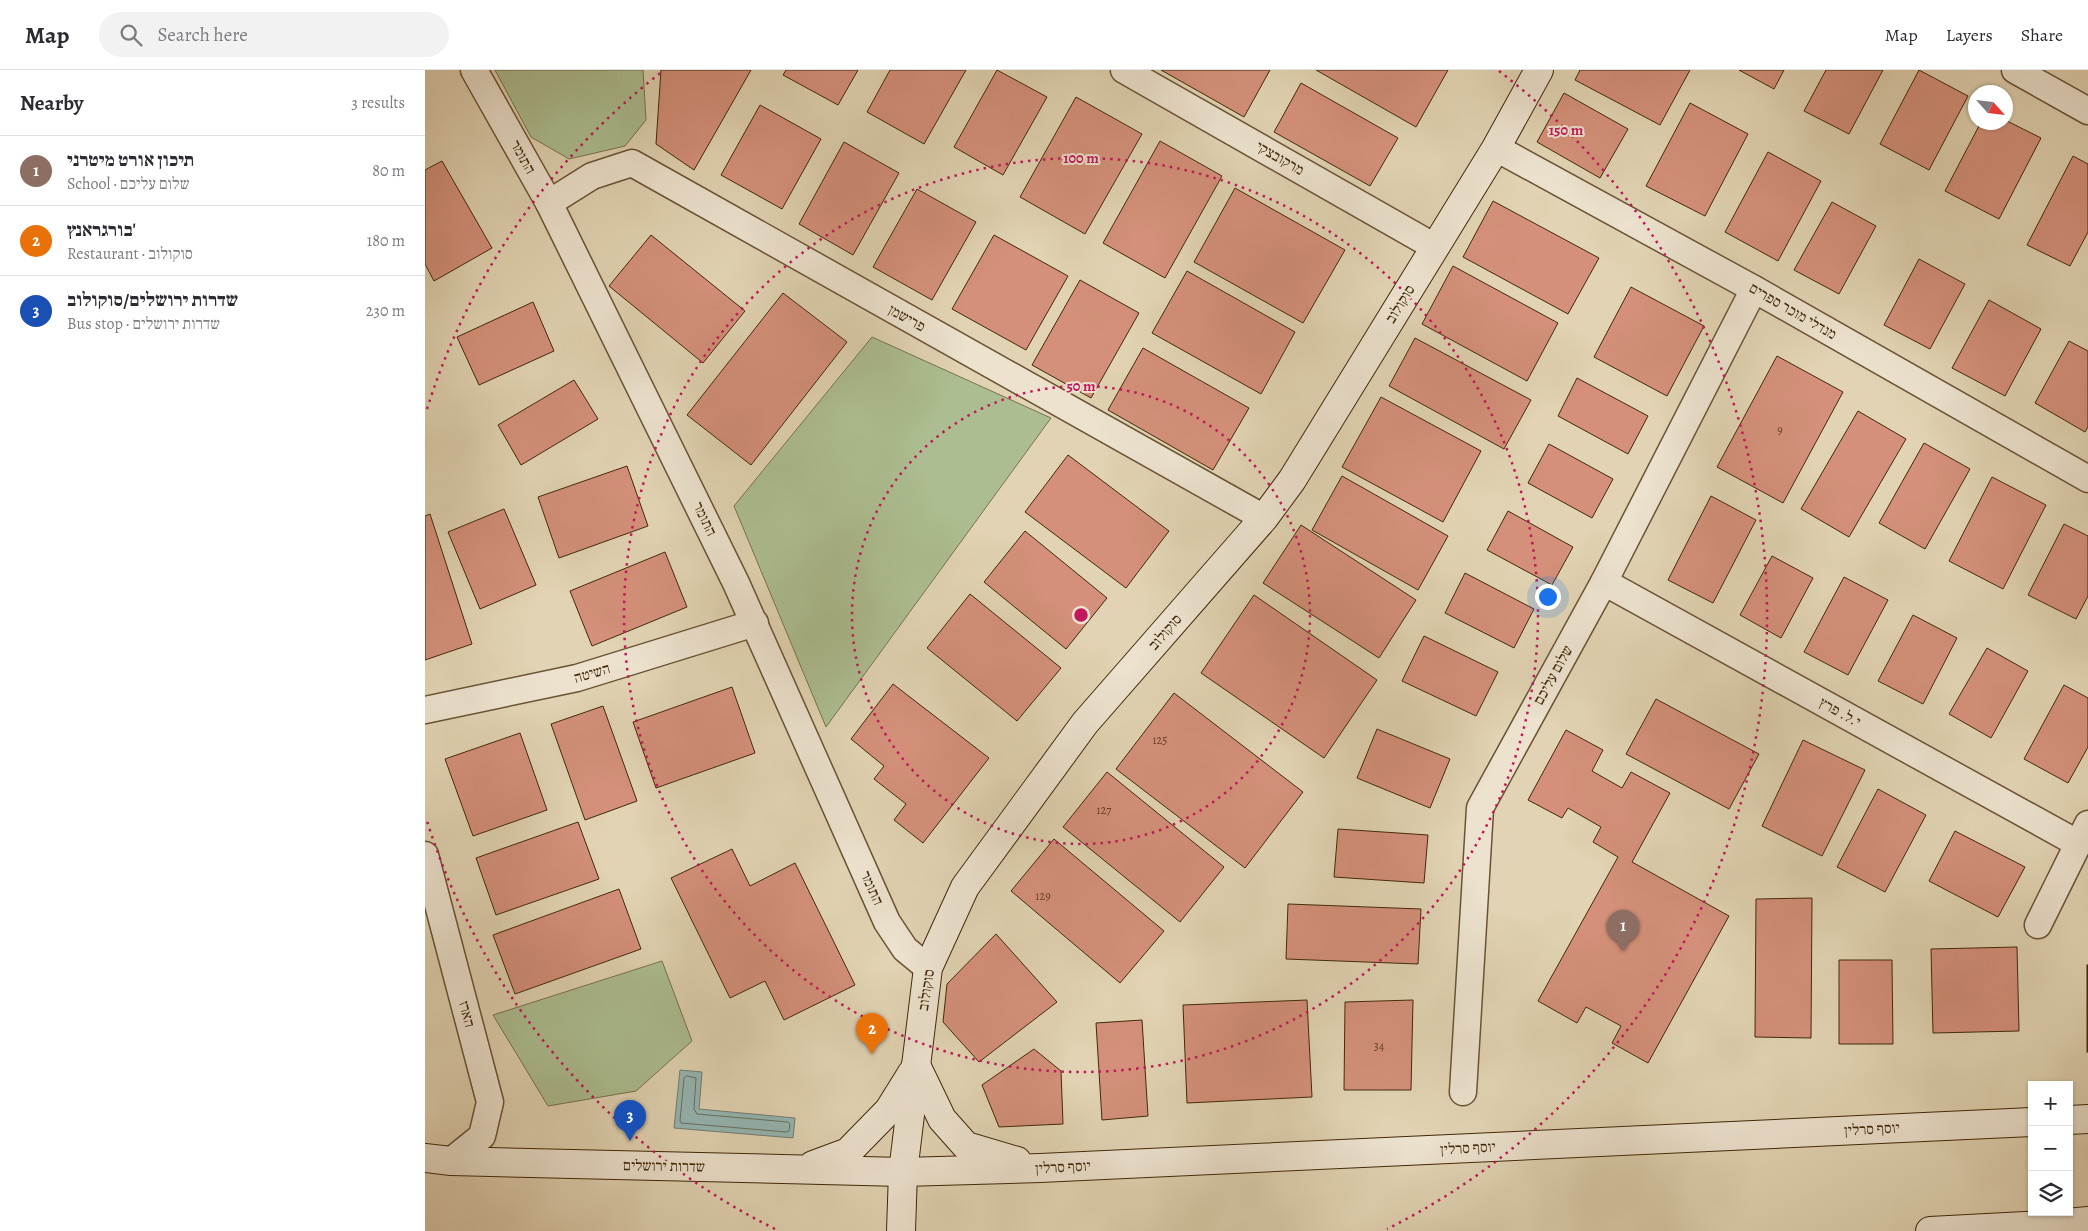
<!DOCTYPE html>
<meta charset="utf-8">
<style>
body{margin:0;font-family:Alegreya,"Frank Ruhl Libre",serif;background:#f2f2f3;color:#2b2b33}
.controls{position:absolute;right:15px;bottom:15px;display:grid;overflow:hidden;border-radius:0px;box-shadow:0 1px 4px #0004}
.controls button{width:45px;height:45px;display:grid;place-items:center;padding:0;border:0;border-bottom:1px solid #e1e1e2;background:#fff;color:#2b2b33;font:25px sans-serif}
.compass{position:absolute;left:1543px;top:15px;width:45px;height:45px;border-radius:50%;background:#fff;box-shadow:0 1px 4px #0004;rotate:117deg}
.you{position:absolute;left:1122px;top:526px;width:18px;height:18px;margin:-12px;border:4px solid #fff;border-radius:50%;background:#1a73e8;box-shadow:0 0 0 8px #1a73e833}
.badge{display:grid;place-items:center;width:32px;height:32px;border-radius:50%;background:#d93025;color:#fff;font-size:16px;font-weight:700}
.pin{position:absolute;translate:-50% -41px;filter:drop-shadow(0 1px 2px #0008)}
.pin::after{content:'';position:absolute;top:26px;width:18px;height:15px;background:inherit;clip-path:polygon(0 0,100% 0,50% 100%)}
.list{margin:0;padding:0;list-style:none}
h2{display:flex;justify-content:space-between;align-items:center;height:65px;margin:0;padding:0 20px;font-size:21px}
h2 small{font-size:16px;font-weight:400;color:#7c7c81}
.list li{display:grid;grid-template-columns:32px 1fr auto;gap:15px;align-items:center;box-sizing:border-box;height:70px;padding:0 20px;border-top:1px solid #e1e1e2}
.list b{display:block;font-size:19px;white-space:nowrap}
.list p{margin:0;font-size:16px;white-space:nowrap;color:#7c7c81}
.list em{font-size:16px;font-style:normal;color:#7c7c81}
.icon{flex:none;width:28px;height:28px;fill:none;stroke:currentColor;stroke-width:2;stroke-linecap:round;stroke-linejoin:round}
.map{position:relative;flex:none;width:1663px;height:1161px;overflow:hidden}
header{display:flex;align-items:center;gap:30px;box-sizing:border-box;height:70px;padding:0 25px;background:#fff;border-bottom:1px solid #e1e1e2}
header strong{font-size:24px}
nav{display:flex;gap:28px;margin-inline-start:auto;font-size:18px}
.search{width:350px;height:45px;background:#f2f2f3;display:flex;align-items:center;gap:12px;box-sizing:border-box;padding:0 18px;border-radius:28px;color:#7c7c81;font-size:19px}
main{display:flex}
aside{flex:1;background:#fff}
.map>svg:first-child{display:block}
.green{fill:#acbe91;stroke:#77734d}
.water{fill:#95b7b4;stroke:#747e70}
.lines{fill:none;stroke-linecap:round;stroke-linejoin:round}
.shore{stroke:#6c705e;stroke-width:1}
.building{fill:#d4907a;stroke:#422809}
.street-casing{stroke:#6a5334;stroke-width:29}
.secondary-casing{stroke:#422809;stroke-width:30}
.street{stroke:#ece2ce;stroke-width:26}
.secondary{stroke:#ece2ce;stroke-width:28}
.ring{fill:none;stroke:#c2185b;stroke-width:2.5;stroke-dasharray:2.5 5}
.labels{text-anchor:middle;stroke-width:4;stroke-linejoin:round;paint-order:stroke}
.number-label{font-size:12px;fill:#664225}
.street-label{font-size:15px;fill:#422809;stroke:#ece2ce}
.centre{fill:#c2185b;stroke:#ece2ce;stroke-width:2.5}
.ring-label{font-size:15px;text-anchor:middle;font-weight:bold;fill:#c2185b;stroke:#ece2ce;stroke-width:4;stroke-linejoin:round;paint-order:stroke}
</style>
<header>
<strong>Map</strong>
<div class="search"><svg class="icon" aria-label="search" viewBox="0 0 24 24"><circle cx="10" cy="10" r="6"/><path d="M15 15l6 6"/></svg>Search here</div>
<nav><a>Map</a><a>Layers</a><a>Share</a></nav>
</header>
<main>
<aside>
<h2>Nearby<small>3 results</small></h2>
<ul class="list">
<li><span class="badge" style="background:#8d6e63">1</span><div><b>תיכון אורט מיטרני</b><p>School · שלום עליכם</p></div><em>80 m</em></li>
<li><span class="badge" style="background:#e8710a">2</span><div><b>בורגראנץ'</b><p>Restaurant · סוקולוב</p></div><em>180 m</em></li>
<li><span class="badge" style="background:#1a4fb4">3</span><div><b>שדרות ירושלים/סוקולוב</b><p>Bus stop · שדרות ירושלים</p></div><em>230 m</em></li>
</ul>
</aside>
<div class="map">
<svg width="1663" height="1161" viewBox="0 0 1663 1161">
<rect width="100%" height="100%" fill="#e1d3b3"/>
<filter id="stains"><feTurbulence type="fractalNoise" baseFrequency=".004" numOctaves="4"/><feColorMatrix values="0 0 0 0 .2 0 0 0 0 .09 0 0 0 0 .02 0 0 0 .5 -.17"/></filter>
<radialGradient id="worn" r=".72"><stop offset=".6" stop-color="#630" stop-opacity="0"/><stop offset="1" stop-color="#630" stop-opacity=".3"/></radialGradient>
<g class="green">
<polygon points="70,0 218,0 221,50 200,76 144,89 106,67"/>
<polygon points="447,267 626,348 401,657 309,436"/>
<polygon points="237,891 267,971 211,1021 123,1036 68,945"/>
</g>
<polygon class="water" points="255,1000 277,1002 274,1039 370,1048 368,1068 249,1058"/>
<g class="lines">
<polygon class="shore" points="262,1006 271,1008 269,1039 272,1044 363,1052 365,1054 364,1061 361,1062 256,1053 255,1051 259,1008"/>
</g>
<g class="building">
<polygon points="236,0 326,0 269,100 231,74"/>
<polygon points="361,0 433,0 413,35 358,5"/>
<polygon points="465,0 541,0 499,74 442,42"/>
<polygon points="572,0 622,27 578,105 529,77"/>
<polygon points="736,0 845,0 819,47"/>
<polygon points="891,0 1023,0 991,57"/>
<polygon points="1155,0 1265,0 1235,55 1150,10"/>
<polygon points="1314,0 1359,0 1349,19"/>
<polygon points="1401,0 1458,0 1424,64 1379,41"/>
<polygon points="1494,0 1543,26 1504,100 1455,74"/>
<polygon points="876,13 973,68 945,116 849,62"/>
<polygon points="1139,23 1203,59 1175,108 1112,72"/>
<polygon points="651,27 717,64 660,164 595,127"/>
<polygon points="1265,33 1323,64 1280,146 1221,116"/>
<polygon points="335,35 396,69 357,139 296,105"/>
<polygon points="1580,50 1616,68 1574,149 1520,121 1556,52 1580,52"/>
<polygon points="735,71 797,106 740,208 678,173"/>
<polygon points="419,72 474,103 428,185 374,154"/>
<polygon points="1343,82 1396,111 1353,191 1300,162"/>
<polygon points="1648,86 1663,94 1663,162 1645,196 1602,175"/>
<polygon points="17,91 67,178 9,211 0,194 0,100"/>
<polygon points="810,118 920,180 878,253 769,192"/>
<polygon points="492,119 551,152 507,230 448,197"/>
<polygon points="1068,131 1174,188 1143,244 1038,187"/>
<polygon points="1407,132 1451,156 1414,224 1369,200"/>
<polygon points="226,165 320,241 278,293 184,216"/>
<polygon points="569,165 643,206 601,280 527,239"/>
<polygon points="1494,189 1540,214 1505,279 1459,255"/>
<polygon points="1028,196 1133,253 1102,311 997,254"/>
<polygon points="762,201 870,262 836,324 727,263"/>
<polygon points="655,210 714,243 666,328 607,295"/>
<polygon points="1206,217 1279,256 1242,326 1169,287"/>
<polygon points="358,223 422,272 326,395 262,345"/>
<polygon points="1564,230 1616,259 1580,326 1527,298"/>
<polygon points="108,232 129,281 54,315 32,267"/>
<polygon points="990,268 1106,330 1079,379 964,316"/>
<polygon points="1644,271 1663,281 1663,357 1660,362 1610,333"/>
<polygon points="718,278 824,338 788,400 683,340"/>
<polygon points="1352,286 1418,322 1358,433 1292,397"/>
<polygon points="1152,308 1223,346 1203,384 1133,346"/>
<polygon points="149,310 173,349 96,395 73,355"/>
<polygon points="956,327 1056,381 1018,452 917,397"/>
<polygon points="1433,341 1481,369 1424,467 1376,439"/>
<polygon points="1499,373 1545,399 1500,479 1454,453"/>
<polygon points="1124,374 1188,409 1167,448 1103,413"/>
<polygon points="643,385 744,461 701,518 600,442"/>
<polygon points="202,396 223,456 134,488 113,427"/>
<polygon points="917,406 1023,466 993,520 887,460"/>
<polygon points="1567,407 1621,435 1578,519 1524,491"/>
<polygon points="1286,426 1331,450 1288,533 1243,510"/>
<polygon points="79,439 111,515 55,539 23,462"/>
<polygon points="1083,441 1148,477 1127,515 1062,480"/>
<polygon points="5,444 47,574 0,590 0,446"/>
<polygon points="1639,454 1663,466 1663,526 1651,549 1603,525"/>
<polygon points="876,455 991,530 954,588 838,513"/>
<polygon points="600,461 682,528 641,579 559,512"/>
<polygon points="240,482 262,537 167,576 145,521"/>
<polygon points="1347,486 1388,508 1356,568 1315,545"/>
<polygon points="1040,503 1109,539 1089,578 1020,543"/>
<polygon points="1419,507 1463,530 1423,605 1379,582"/>
<polygon points="545,524 636,598 592,651 502,578"/>
<polygon points="829,525 952,610 899,688 776,603"/>
<polygon points="1488,545 1532,568 1498,634 1453,611"/>
<polygon points="999,566 1073,602 1051,646 977,611"/>
<polygon points="1562,578 1603,601 1566,668 1524,644"/>
<polygon points="468,614 564,688 498,773 469,750 481,734 449,709 459,696 426,669"/>
<polygon points="1639,615 1663,628 1663,677 1643,713 1599,689"/>
<polygon points="307,617 330,683 231,718 208,652"/>
<polygon points="749,623 878,722 820,798 691,699"/>
<polygon points="1231,629 1334,684 1304,739 1201,684"/>
<polygon points="178,636 212,731 160,750 126,654"/>
<polygon points="952,659 1025,689 1005,738 932,708"/>
<polygon points="1141,660 1178,680 1167,701 1197,718 1206,702 1245,723 1207,792 1304,846 1223,993 1187,973 1196,956 1161,937 1152,953 1113,931 1193,787 1168,772 1176,757 1143,738 1137,748 1103,730"/>
<polygon points="95,663 122,740 48,766 20,689"/>
<polygon points="1378,670 1440,700 1397,786 1337,756"/>
<polygon points="682,702 799,797 755,852 638,757"/>
<polygon points="1453,719 1501,745 1460,822 1412,797"/>
<polygon points="153,752 174,809 71,845 51,788"/>
<polygon points="913,759 1003,765 999,813 909,807"/>
<polygon points="1530,761 1600,797 1573,847 1504,811"/>
<polygon points="629,769 739,861 695,913 586,821"/>
<polygon points="307,779 325,816 370,793 430,915 359,950 340,911 305,928 246,808"/>
<polygon points="194,819 216,879 90,924 68,865"/>
<polygon points="1387,828 1386,968 1330,967 1331,829"/>
<polygon points="863,834 996,839 993,894 861,889"/>
<polygon points="571,864 632,932 554,992 518,952 522,914"/>
<polygon points="1592,877 1594,961 1508,963 1506,879"/>
<polygon points="1414,890 1467,890 1468,974 1414,974"/>
<rect x="1662" y="895" width="1" height="87"/>
<polygon points="882,930 887,1027 762,1033 758,935"/>
<polygon points="988,930 986,1020 919,1020 920,932"/>
<polygon points="717,950 723,1046 677,1050 671,953"/>
<polygon points="609,979 636,1001 638,1054 574,1057 557,1015"/>
</g>
<g class="lines">
<g class="street-casing">
<g id="street">
<polyline points="49,0 124,133 311,513 462,852 480,879 503,898"/>
<polyline points="699,0 1010,177"/>
<polyline points="1590,0 1663,41"/>
<polyline points="1071,78 1329,219 1663,409"/>
<polyline points="124,133 167,106 207,93 839,448"/>
<polyline points="1179,512 1652,773"/>
<polyline points="0,640 152,608 330,553"/>
<polyline points="0,785 65,1032 57,1066 26,1091"/>
<polyline points="1613,855 1663,754"/>
<polyline points="1038,1022 1055,738 1179,512 1329,219"/>
</g>
</g>
<g class="secondary-casing">
<g id="secondary">
<polyline points="491,995 517,1049 541,1076 592,1091"/>
<polyline points="1644,1050 1663,1049"/>
<polyline points="0,1088 26,1091 478,1102 615,1098 1607,1052"/>
<polyline points="388,1095 423,1082 464,1040 487,1003"/>
<polyline points="476,1161 478,1102 503,898 540,817 660,653 839,448 867,410 1071,78 1114,0"/>
<polyline points="1505,1161 1621,1155 1663,1151"/>
</g>
</g>
<use href="#street" class="street"/>
<use href="#secondary" class="secondary"/>
</g>
<g class="ring">
<circle cx="656" cy="545" r="229"/>
<circle cx="656" cy="545" r="457"/>
<path d="M350 1159A686 686 0 0 1 2 751M2 339A686 686 0 0 1 238 1M1074 1A686 686 0 0 1 962 1159"/>
</g>
<g class="labels">
<g class="number-label">
<text x="1355" y="364">9</text>
<text x="735" y="674">125</text>
<text x="679" y="744">127</text>
<text x="618" y="830">129</text>
<text x="954" y="980">34</text>
</g>
<g class="street-label">
<text transform="translate(98 87) rotate(61)" y="5">התומר</text>
<text transform="translate(855 88) rotate(30)" y="5">מרקובצקי</text>
<text transform="translate(975 234) rotate(-58)" y="5">סוקולוב</text>
<text transform="translate(1368 241) rotate(30)" y="5">מנדלי מוכר ספרים</text>
<text transform="translate(482 248) rotate(29)" y="5">פרישמן</text>
<text transform="translate(280 449) rotate(64)" y="5">התומר</text>
<text transform="translate(740 562) rotate(-49)" y="5">סוקולוב</text>
<text transform="translate(167 603) rotate(-16)" y="5">השיטה</text>
<text transform="translate(1128 605) rotate(-61)" y="5">שלום עליכם</text>
<text transform="translate(1415 642) rotate(29)" y="5">י.ל. פרץ</text>
<text transform="translate(447 818) rotate(66)" y="5">התומר</text>
<text transform="translate(501 920) rotate(-81)" y="5">סוקולוב</text>
<text transform="translate(42 944) rotate(75)" y="5">הארז</text>
<text transform="translate(1447 1059) rotate(-3)" y="5">יוסף סרלין</text>
<text transform="translate(1043 1078) rotate(-3)" y="5">יוסף סרלין</text>
<text transform="translate(239 1096) rotate(1)" y="5">שדרות ירושלים</text>
<text transform="translate(638 1097) rotate(-3)" y="5">יוסף סרלין</text>
</g>
</g>
<circle cx="656" cy="545" r="8" class="centre"/>
<g class="ring-label">
<text x="1141" y="65">150 m</text>
<text x="656" y="93">100 m</text>
<text x="656" y="321">50 m</text>
</g>
<rect width="100%" height="100%" filter="url(#stains)"/>
<rect width="100%" height="100%" fill="url(#worn)"/>
</svg>
<div class="controls">
<button>+</button>
<button>−</button>
<button><svg class="icon" aria-label="layers" viewBox="0 0 24 24"><path d="M12 4l9 5-9 5-9-5zM3 14l9 5 9-5"/></svg></button>
</div>
<svg class="compass" viewBox="-18 -18 36 36"><path d="M0-13l5 13h-10z" fill="#e53935"/><path d="M0 13l5-13h-10z" fill="#7c7c81"/></svg>
<div class="you"></div>
<div class="pin badge" style="left:1198px;top:881px;background:#8d6e63">1</div>
<div class="pin badge" style="left:447px;top:984px;background:#e8710a">2</div>
<div class="pin badge" style="left:205px;top:1071px;background:#1a4fb4">3</div>
</div>
</main>
